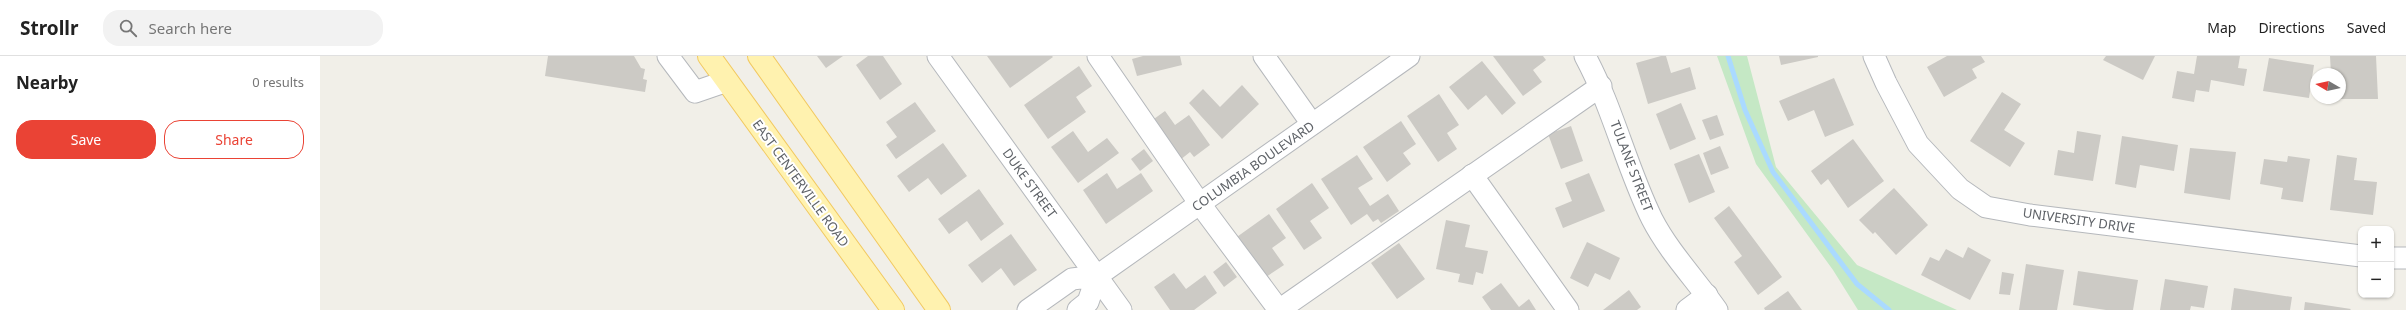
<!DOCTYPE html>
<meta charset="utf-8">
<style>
body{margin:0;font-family:"Noto Sans",sans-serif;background:#f2f2f2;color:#222}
.controls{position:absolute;right:12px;bottom:12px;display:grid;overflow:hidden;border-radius:8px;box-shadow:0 1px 3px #0004}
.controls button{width:36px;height:36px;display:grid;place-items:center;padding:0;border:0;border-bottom:1px solid #e0e0e0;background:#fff;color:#222;font:20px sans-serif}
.compass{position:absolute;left:1990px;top:12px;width:36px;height:36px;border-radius:50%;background:#fff;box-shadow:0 1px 3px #0004;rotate:279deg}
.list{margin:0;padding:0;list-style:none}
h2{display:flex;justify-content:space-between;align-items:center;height:52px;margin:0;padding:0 16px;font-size:17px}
h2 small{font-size:13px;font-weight:400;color:#767676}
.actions{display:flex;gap:8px;padding:12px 16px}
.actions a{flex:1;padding:9px 0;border:1px solid #ea4335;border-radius:16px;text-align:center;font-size:14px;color:#ea4335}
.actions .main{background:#ea4335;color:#fff}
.icon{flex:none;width:22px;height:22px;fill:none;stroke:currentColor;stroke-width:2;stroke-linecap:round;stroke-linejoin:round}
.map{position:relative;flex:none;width:2086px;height:254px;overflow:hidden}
header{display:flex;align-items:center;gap:24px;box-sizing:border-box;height:56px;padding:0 20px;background:#fff;border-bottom:1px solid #e0e0e0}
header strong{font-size:19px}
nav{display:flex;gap:22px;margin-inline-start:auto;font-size:14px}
.search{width:280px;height:36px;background:#f2f2f2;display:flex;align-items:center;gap:10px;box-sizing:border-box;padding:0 14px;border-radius:16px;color:#767676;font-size:15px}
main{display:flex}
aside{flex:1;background:#fff}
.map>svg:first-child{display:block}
.green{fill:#c5e8c5}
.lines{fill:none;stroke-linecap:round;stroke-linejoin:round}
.stream{stroke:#aadaff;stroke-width:5}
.building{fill:#cccac5}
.minor-casing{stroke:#b5b8bc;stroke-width:23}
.major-casing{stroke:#f2c960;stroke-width:24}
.minor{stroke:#fff;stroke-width:21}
.major{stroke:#fff2af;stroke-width:22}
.labels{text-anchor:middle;stroke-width:4;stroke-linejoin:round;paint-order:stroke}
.street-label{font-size:13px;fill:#5f6368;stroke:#fff}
</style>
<header>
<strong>Strollr</strong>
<div class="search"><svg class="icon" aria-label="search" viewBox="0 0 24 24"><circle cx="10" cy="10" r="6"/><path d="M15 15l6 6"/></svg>Search here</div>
<nav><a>Map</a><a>Directions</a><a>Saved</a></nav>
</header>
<main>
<aside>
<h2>Nearby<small>0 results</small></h2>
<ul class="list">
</ul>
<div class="actions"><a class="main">Save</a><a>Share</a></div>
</aside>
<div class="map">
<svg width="2086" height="254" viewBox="0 0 2086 254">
<rect width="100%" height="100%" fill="#f1efe8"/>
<polygon class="green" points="1397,0 1427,0 1456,111 1537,209 1637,254 1538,254 1513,214 1436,108"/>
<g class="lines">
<polyline class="stream" points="1408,0 1425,54 1453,116 1537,228 1569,254"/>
</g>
<g class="building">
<polygon points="228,0 314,0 321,12 325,13 323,23 327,24 325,36 225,20"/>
<polygon points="497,0 523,0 506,12"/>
<polygon points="548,0 563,0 582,28 560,44 536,9"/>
<polygon points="667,0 732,0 733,1 690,32"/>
<polygon points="823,0 860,0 862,9 817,20 812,3"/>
<polygon points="1173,0 1223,0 1226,4 1213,14 1222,26 1203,40"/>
<polygon points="1341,0 1346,0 1351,17 1370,11 1376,33 1328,48 1316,7"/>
<polygon points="1459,0 1498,0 1498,1 1461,9"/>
<polygon points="1627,0 1661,0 1665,6 1652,13 1657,22 1624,41 1607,11"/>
<polygon points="1786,0 1835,0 1823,24 1783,4"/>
<polygon points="1877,0 1920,0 1918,12 1927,13 1924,30 1891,24 1889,36 1876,34 1874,46 1852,42 1857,15 1874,18"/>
<polygon points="2010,0 2056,0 2058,43 2020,43 2020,18 2011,18"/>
<polygon points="1949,2 1994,9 1989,42 1943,35"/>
<polygon points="1162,5 1196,47 1182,59 1166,39 1148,54 1129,31"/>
<polygon points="759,10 772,30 756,41 766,56 728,83 704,49"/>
<polygon points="1514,22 1534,69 1505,81 1494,54 1468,65 1459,45"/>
<polygon points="922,29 939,48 902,83 869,47 883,33 900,51"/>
<polygon points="1682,36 1701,48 1684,74 1705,87 1690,111 1650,85"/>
<polygon points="1119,38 1139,69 1127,77 1137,93 1118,106 1087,60"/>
<polygon points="595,46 616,75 576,103 566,89 577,81 566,66"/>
<polygon points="1361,47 1376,83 1350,94 1336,58"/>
<polygon points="845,55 855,69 869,59 890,89 874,101 870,96 855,108 827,68"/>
<polygon points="1397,59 1404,79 1390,84 1382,64"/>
<polygon points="1081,65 1096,88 1083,97 1091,108 1067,126 1043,91"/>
<polygon points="1251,70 1263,105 1241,113 1228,78"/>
<polygon points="753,75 768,96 787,82 799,97 758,127 731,91"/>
<polygon points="1757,75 1781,79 1773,125 1734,119 1738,94 1754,97"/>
<polygon points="1802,80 1858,89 1854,115 1820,109 1816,132 1795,128"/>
<polygon points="1533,83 1564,125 1528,152 1508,123 1501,129 1491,115"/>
<polygon points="623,87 647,120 621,139 608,122 589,136 577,120"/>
<polygon points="1400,90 1409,112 1391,119 1383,97"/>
<polygon points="1870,92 1916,96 1910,144 1864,137"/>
<polygon points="824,93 833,105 820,115 811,103"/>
<polygon points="1379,98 1395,136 1369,147 1354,108"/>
<polygon points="1037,99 1053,123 1038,132 1050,150 1068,138 1079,155 1061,167 1058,163 1053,166 1047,158 1031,169 1001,123"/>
<polygon points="2017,99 2037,102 2034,124 2057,126 2053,159 2010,154"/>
<polygon points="1968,100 1990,103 1983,146 1961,143 1963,132 1940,128 1944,103 1967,106"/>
<polygon points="787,117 797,133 821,117 833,135 786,168 763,134"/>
<polygon points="1269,117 1285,155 1243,172 1235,152 1252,145 1245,127"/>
<polygon points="992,127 1009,152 990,165 1002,182 984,194 956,153"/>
<polygon points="1574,132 1608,169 1576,199 1555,176 1553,178 1539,164"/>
<polygon points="659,133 684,168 661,185 647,165 629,178 618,163"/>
<polygon points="1409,150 1462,221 1438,239 1414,206 1422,200 1394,162"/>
<polygon points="949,158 966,182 952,192 964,209 943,223 914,183"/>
<polygon points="1126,164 1150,169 1145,191 1168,195 1163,218 1156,216 1153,229 1138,226 1140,218 1116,213"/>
<polygon points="691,178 717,214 694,230 681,212 662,227 648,209"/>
<polygon points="1267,186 1300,202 1290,224 1275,217 1268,231 1250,222"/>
<polygon points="1079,187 1105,223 1077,243 1051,207"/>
<polygon points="1648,191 1671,204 1650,244 1601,219 1610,201 1619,205 1626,193 1643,202"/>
<polygon points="906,206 917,221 904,231 893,216"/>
<polygon points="1706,208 1744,214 1737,254 1699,254"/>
<polygon points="1758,215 1818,224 1813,254 1786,254 1753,249"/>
<polygon points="1682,216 1694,218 1690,239 1679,238"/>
<polygon points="854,217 866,233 885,219 897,237 874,254 850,254 834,231"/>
<polygon points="1845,223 1888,230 1884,252 1871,250 1870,254 1840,254"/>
<polygon points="1181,227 1199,251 1209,243 1216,254 1171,254 1162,241"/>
<polygon points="1914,232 1972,241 1970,254 1911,254"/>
<polygon points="1309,234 1321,251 1317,254 1283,254"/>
<polygon points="1468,235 1482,254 1445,254 1444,252"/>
<polygon points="1985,246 2031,253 2030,254 1984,254"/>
</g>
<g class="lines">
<g class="minor-casing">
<g id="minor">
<polyline points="348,0 375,36 407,25"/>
<polyline points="618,0 801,254"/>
<polyline points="778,0 880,148 959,254"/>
<polyline points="944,0 992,68"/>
<path d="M1265,0C1293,52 1306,110 1332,163C1349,196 1376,224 1397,254"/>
<polyline points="1554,0 1566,27 1598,88 1640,133 1666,151 1710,159 2041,200"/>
<polyline points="1152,119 1248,254"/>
<polyline points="2071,202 2086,202"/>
<polyline points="777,220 1089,0"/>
<polyline points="708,254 752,223 777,220 768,246 758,254"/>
<polyline points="959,254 1281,30"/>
<polyline points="1367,254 1387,239"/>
</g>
</g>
<g class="major-casing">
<g id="major">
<polyline points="389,0 573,254"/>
<polyline points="439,0 619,254"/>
</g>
</g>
<use href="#minor" class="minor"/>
<use href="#major" class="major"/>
</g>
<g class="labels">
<g class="street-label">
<text transform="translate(933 110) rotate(-35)" y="5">COLUMBIA BOULEVARD</text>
<text transform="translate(1312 110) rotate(69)" y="5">TULANE STREET</text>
<text transform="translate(481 127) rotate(54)" y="5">EAST CENTERVILLE ROAD</text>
<text transform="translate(710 127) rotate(54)" y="5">DUKE STREET</text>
<text transform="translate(1759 164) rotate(8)" y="5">UNIVERSITY DRIVE</text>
</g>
</g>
</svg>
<div class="controls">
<button>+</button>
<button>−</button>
</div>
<svg class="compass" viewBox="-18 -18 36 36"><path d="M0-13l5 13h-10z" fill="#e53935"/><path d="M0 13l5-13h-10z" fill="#767676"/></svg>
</div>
</main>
